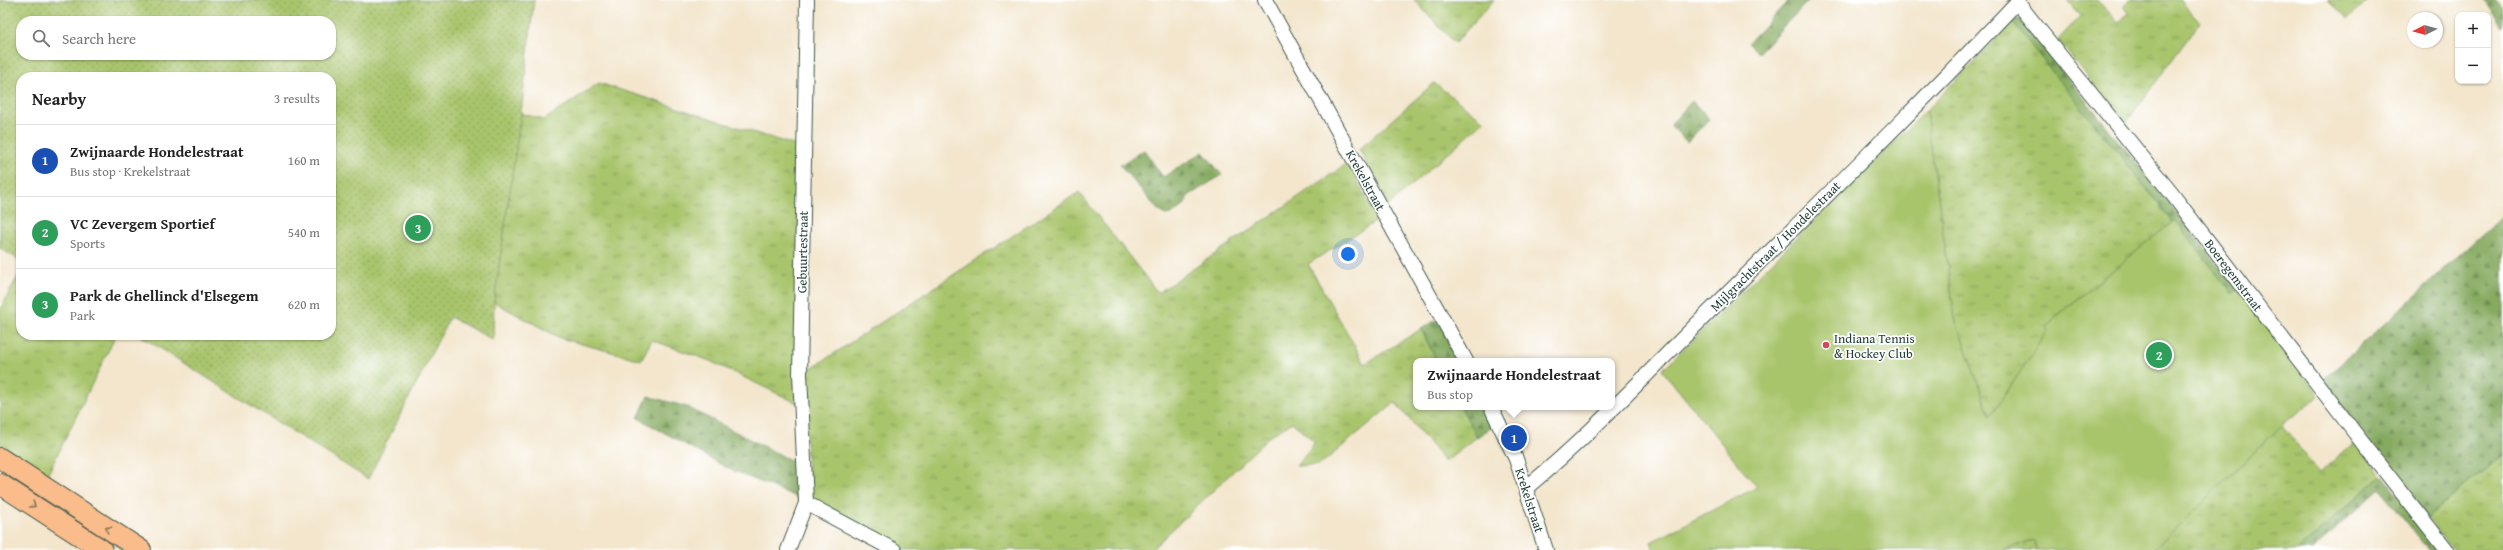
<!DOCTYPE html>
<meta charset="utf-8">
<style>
body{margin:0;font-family:"Gentium Book Plus",serif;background:#f2f2f2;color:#222}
.controls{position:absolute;right:12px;top:12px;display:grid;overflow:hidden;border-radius:8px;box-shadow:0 1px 3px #0004}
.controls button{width:36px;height:36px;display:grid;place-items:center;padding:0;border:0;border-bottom:1px solid #e0e0e0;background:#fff;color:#222;font:20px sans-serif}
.compass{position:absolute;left:2407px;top:12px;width:36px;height:36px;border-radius:50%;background:#fff;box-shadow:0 1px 3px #0004;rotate:265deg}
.you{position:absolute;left:1348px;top:254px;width:14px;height:14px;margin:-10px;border:3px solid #fff;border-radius:50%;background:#1a73e8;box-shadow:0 0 0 6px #1a73e833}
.badge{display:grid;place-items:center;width:26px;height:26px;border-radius:50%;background:#0b8043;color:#fff;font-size:13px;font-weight:700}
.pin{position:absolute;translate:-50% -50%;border:2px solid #fff;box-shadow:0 1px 4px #0006}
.popup{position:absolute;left:1413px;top:358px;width:202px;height:52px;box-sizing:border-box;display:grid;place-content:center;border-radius:8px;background:#fff;filter:drop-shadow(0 1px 3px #0005);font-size:13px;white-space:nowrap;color:#767676}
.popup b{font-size:15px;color:#222}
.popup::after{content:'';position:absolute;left:50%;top:100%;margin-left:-8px;border:8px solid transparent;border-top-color:#fff}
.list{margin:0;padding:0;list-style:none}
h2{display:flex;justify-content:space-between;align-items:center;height:52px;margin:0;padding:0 16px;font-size:17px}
h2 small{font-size:13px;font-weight:400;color:#767676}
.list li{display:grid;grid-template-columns:26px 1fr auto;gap:12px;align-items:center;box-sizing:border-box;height:72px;padding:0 16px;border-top:1px solid #e0e0e0}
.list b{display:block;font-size:15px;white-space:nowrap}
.list p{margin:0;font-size:13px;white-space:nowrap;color:#767676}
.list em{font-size:13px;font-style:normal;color:#767676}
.icon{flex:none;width:22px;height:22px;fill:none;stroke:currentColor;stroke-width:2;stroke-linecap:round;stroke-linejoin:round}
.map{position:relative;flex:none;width:2503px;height:550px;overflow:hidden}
.search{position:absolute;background:#fff;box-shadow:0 1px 3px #0004;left:16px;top:16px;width:320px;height:44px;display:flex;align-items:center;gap:10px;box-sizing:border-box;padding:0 14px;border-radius:16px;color:#767676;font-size:15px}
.panel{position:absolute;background:#fff;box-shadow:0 1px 3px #0004;left:16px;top:72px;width:320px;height:268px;border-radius:16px}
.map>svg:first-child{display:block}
.grass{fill:url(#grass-tufts);stroke:#648150}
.forest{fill:url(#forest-firs);stroke:#52744a}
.park{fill:url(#park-dots);stroke:#648150;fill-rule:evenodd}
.pitch{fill:#a9c56c;stroke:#648150}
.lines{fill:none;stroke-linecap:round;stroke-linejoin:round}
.minor-casing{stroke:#3f564b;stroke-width:16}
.highway-casing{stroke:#3f564b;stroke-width:22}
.minor{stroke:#fff;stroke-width:14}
.highway{stroke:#f9bc8a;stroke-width:20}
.oneway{stroke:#81765b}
.poi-dot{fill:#d1495b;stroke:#fff;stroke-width:1.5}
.labels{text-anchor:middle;stroke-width:3.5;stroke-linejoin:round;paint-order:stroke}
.street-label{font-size:13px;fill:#1f3d34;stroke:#fff}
.poi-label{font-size:13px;fill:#1f3d34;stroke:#fff;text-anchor:start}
</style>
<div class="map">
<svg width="2503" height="550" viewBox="0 0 2503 550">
<defs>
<pattern id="grass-tufts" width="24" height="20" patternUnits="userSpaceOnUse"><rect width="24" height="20" fill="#a9c56c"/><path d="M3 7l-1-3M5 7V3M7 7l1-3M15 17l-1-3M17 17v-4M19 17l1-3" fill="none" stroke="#89a15a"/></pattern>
<pattern id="forest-firs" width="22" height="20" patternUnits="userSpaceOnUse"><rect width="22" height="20" fill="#86aa60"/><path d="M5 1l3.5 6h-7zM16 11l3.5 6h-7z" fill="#6d8c50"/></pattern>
<pattern id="park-dots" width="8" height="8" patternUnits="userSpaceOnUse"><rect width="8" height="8" fill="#a9c56c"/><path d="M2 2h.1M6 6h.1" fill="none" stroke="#89a15a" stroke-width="1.8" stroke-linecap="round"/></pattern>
</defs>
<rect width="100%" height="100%" fill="#fff"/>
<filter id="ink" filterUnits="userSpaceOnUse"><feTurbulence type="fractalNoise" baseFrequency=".025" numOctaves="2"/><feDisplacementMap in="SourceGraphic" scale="8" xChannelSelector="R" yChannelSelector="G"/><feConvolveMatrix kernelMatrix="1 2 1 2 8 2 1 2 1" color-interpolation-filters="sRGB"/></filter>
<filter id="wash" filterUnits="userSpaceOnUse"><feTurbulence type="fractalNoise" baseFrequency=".012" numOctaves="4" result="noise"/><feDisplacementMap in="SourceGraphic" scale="16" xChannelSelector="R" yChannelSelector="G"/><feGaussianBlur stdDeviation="0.9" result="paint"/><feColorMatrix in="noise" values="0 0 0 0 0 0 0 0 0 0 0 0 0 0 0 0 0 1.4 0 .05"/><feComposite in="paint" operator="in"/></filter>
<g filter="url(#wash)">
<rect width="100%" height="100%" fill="#f3e6cd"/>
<g class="grass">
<polygon points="1414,0 1494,0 1455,43"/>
<polygon points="2067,0 2097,0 2118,22 2129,13 2124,6 2131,0 2181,0 2200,22 2125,124 2058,40 2080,16"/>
<polygon points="2328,0 2367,0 2348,19"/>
<polygon points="2012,22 2175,220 2059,314 1990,417 1955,319 1926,111"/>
<polygon points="599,83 800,147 797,403 710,361 652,340 641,360 560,338 494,302 521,113 544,120"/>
<polygon points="1434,83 1484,121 1388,206 1359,149"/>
<polygon points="1348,163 1378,220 1308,264 1365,364 1421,329 1437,361 1416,361 1416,407 1461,407 1477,437 1445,462 1395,402 1320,465 1296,466 1315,442 1292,422 1270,436 1151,550 905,550 809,497 803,374 1079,192 1158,293"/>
<polygon points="21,271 21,335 116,335 47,476 0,445 0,309"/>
<polygon points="2282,425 2319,473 2355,442 2382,475 2298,550 2153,550"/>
<polygon points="2503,455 2503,550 2453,550 2427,517"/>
</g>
<g class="forest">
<polygon points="1789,0 1809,0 1758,53 1748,43"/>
<polygon points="2483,0 2496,0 2503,8 2503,27"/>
<polygon points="2016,19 2021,20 2238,289 2232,294 2012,22"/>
<polygon points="1692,101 1709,119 1687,142 1670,125"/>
<polygon points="1144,150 1163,177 1203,152 1222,175 1188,196 1184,205 1174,213 1166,215 1158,210 1120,165"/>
<polygon points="2503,215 2503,455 2427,517 2321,382"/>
<polygon points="1438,319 1460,361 1437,361 1421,329"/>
<polygon points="648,396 687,407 800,465 801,501 799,502 797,497 731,470 638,418"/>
<polygon points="1461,407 1484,407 1494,426 1477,437"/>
<polygon points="2382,475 2440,550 2429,550 2380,489 2312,550 2298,550"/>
</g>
<g class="park">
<path d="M0,0H534L521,113L494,302L493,340L450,317L368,479L139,335H331V77H21V261L0,248ZM21,21H331V55H21Z"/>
<polygon points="2034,540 2037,550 2003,550"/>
</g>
<polygon class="pitch" points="1926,111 1955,319 1990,417 2048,330 2046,328 2059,314 2175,220 2232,294 2238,289 2319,396 2282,425 2153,550 2037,550 2033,540 2003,550 1654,550 1651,542 1757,487 1662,370"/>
</g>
<g filter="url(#ink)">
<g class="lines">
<g class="minor-casing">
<g id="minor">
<polyline points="1265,0 1466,361"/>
<polyline points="2017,2 2172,194 2358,437 2447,550"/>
<polyline points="1491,407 1516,459 1546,550"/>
<path d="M1526,488C1594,432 1654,366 1717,304C1818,204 1921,104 2019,0"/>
<polyline points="806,503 894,550"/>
<polyline points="788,550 806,503 800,374 807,0"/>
</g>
</g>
<g class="highway-casing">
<g id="highway">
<polyline points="0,458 141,550"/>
<polyline points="0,484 102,550"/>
</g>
</g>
<use href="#minor" class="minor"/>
<use href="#highway" class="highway"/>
</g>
<defs><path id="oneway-chevron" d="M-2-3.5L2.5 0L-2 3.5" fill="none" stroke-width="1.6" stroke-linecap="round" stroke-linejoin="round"/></defs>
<g class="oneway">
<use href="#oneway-chevron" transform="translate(33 505) rotate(33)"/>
<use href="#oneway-chevron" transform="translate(108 529) rotate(-147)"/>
</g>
</g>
<circle class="poi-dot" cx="1826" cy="345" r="4"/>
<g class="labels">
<g class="street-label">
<text transform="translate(1366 180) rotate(61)" y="5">Krekelstraat</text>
<text transform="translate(1775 246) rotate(-45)" y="5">Mijlgrachtstraat / Hondelestraat</text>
<text transform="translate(802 252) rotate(-89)" y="5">Gebuurtestraat</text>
<text transform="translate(2234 275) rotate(53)" y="5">Boeregemstraat</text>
<text transform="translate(1530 500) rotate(72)" y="5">Krekelstraat</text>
</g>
<g class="poi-label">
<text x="1834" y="343">Indiana Tennis<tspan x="1834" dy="15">&amp; Hockey Club</tspan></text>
</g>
</g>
</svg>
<div class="controls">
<button>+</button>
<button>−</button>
</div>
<svg class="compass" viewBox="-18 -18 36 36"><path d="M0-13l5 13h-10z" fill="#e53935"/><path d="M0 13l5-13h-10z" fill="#767676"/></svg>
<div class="you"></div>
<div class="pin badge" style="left:1514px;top:438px;background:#1a4fb4">1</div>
<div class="popup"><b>Zwijnaarde Hondelestraat</b>Bus stop</div>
<div class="pin badge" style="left:2159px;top:355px;background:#2e9e5b">2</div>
<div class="pin badge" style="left:418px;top:228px;background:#2e9e5b">3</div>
<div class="search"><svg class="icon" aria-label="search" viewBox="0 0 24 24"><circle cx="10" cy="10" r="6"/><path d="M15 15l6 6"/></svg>Search here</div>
<section class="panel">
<h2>Nearby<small>3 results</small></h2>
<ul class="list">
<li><span class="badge" style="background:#1a4fb4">1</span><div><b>Zwijnaarde Hondelestraat</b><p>Bus stop · Krekelstraat</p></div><em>160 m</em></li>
<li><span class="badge" style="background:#2e9e5b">2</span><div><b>VC Zevergem Sportief</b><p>Sports</p></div><em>540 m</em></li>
<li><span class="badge" style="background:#2e9e5b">3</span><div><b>Park de Ghellinck d'Elsegem</b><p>Park</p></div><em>620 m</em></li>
</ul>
</section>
</div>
